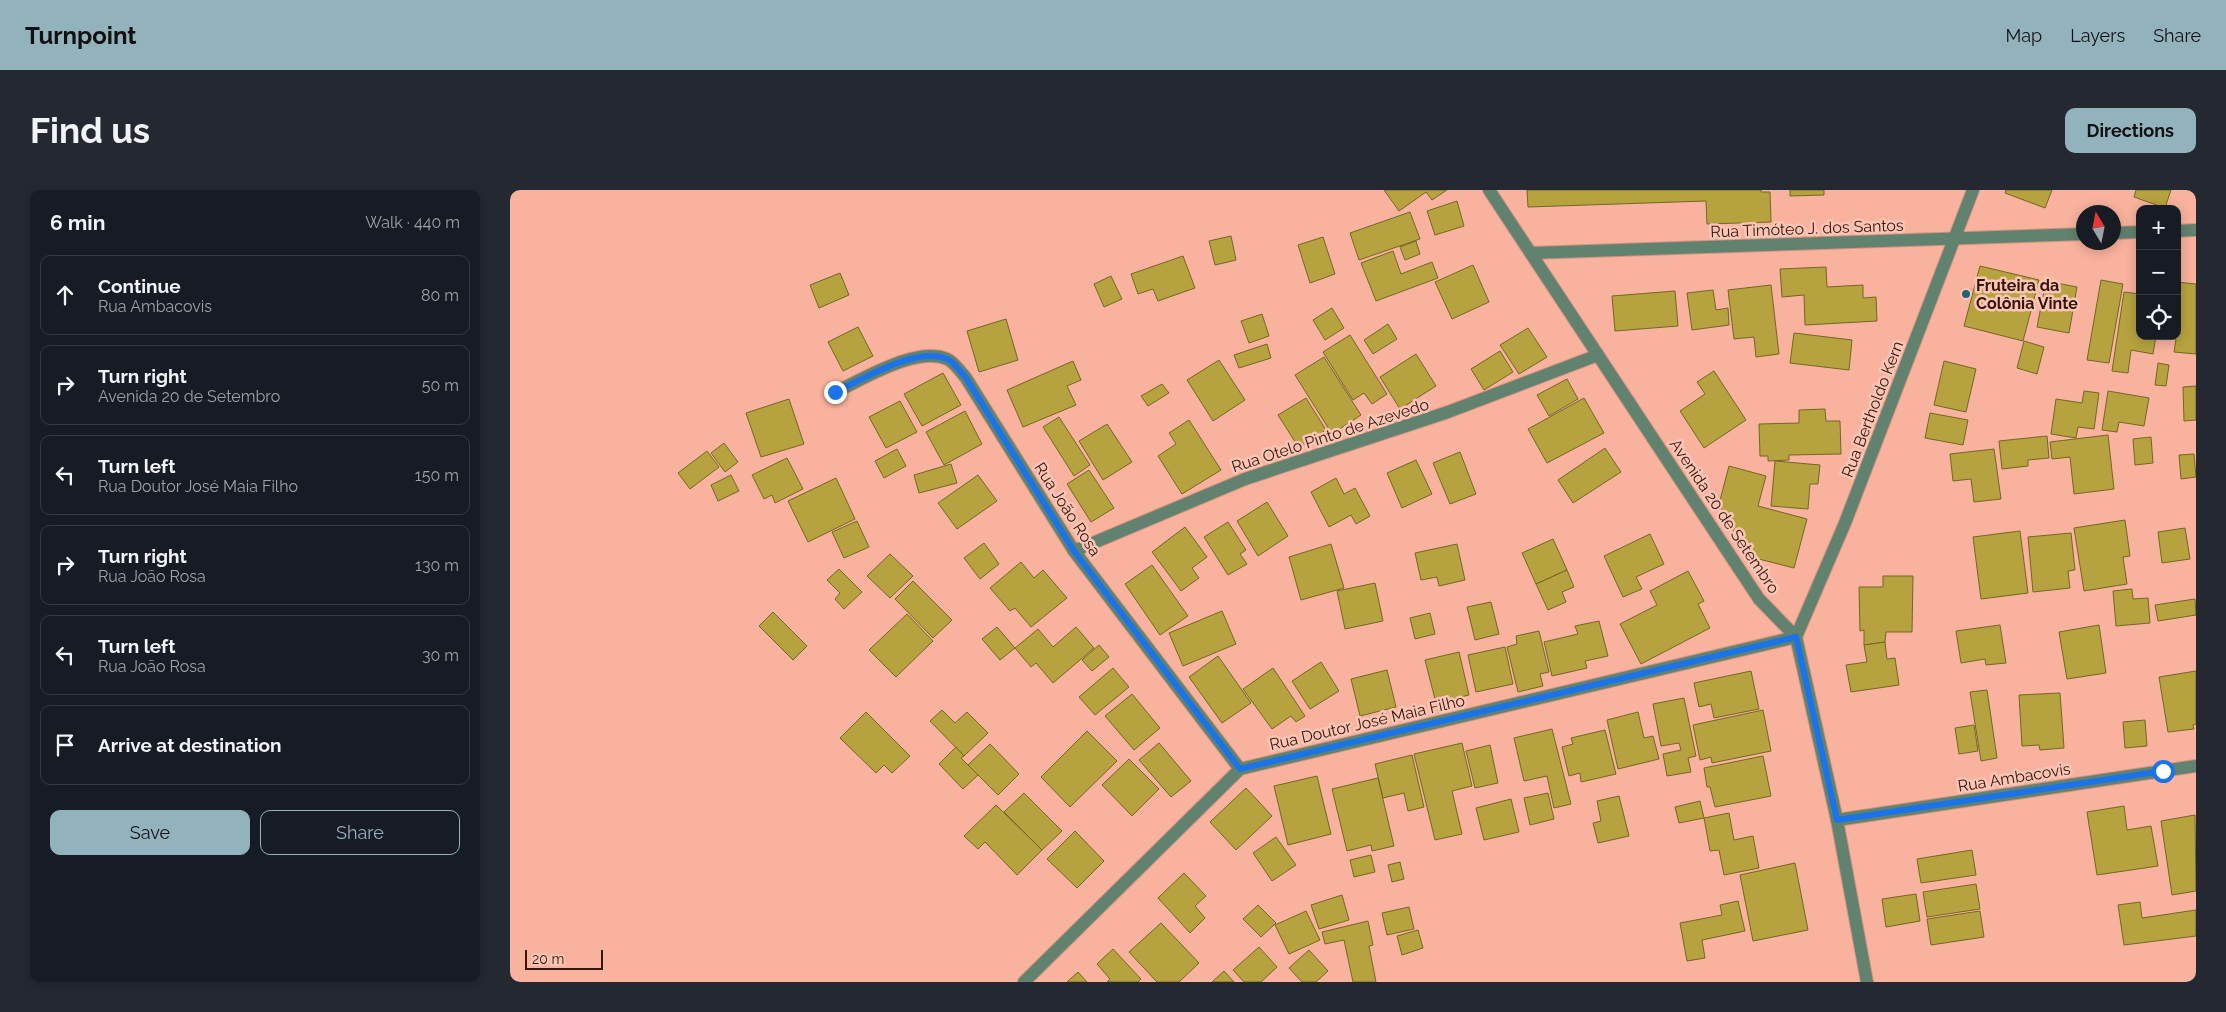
<!DOCTYPE html>
<meta charset="utf-8">
<style>
body{margin:0;font-family:Raleway,sans-serif;background:#242831;color:#f1f3f6}
.controls{position:absolute;right:15px;top:15px;display:grid;overflow:hidden;border-radius:10px;box-shadow:0 2px 12px #0003}
.controls button{width:45px;height:45px;display:grid;place-items:center;padding:0;border:0;border-bottom:1px solid #363941;background:#171b24;color:#f1f3f6;font:25px sans-serif}
.compass{position:absolute;left:1566px;top:15px;width:45px;height:45px;border-radius:50%;background:#171b24;box-shadow:0 2px 12px #0003;rotate:350deg}
.scale{position:absolute;left:15px;bottom:12px;width:78px;box-sizing:border-box;padding-left:5px;border:2px solid #36160c;border-top:0;font-size:14px;line-height:18px;white-space:nowrap;color:#36160c;-webkit-text-stroke:4px #fac5b4;paint-order:stroke}
.stop{position:absolute;width:15px;height:15px;margin:-11px;border:4px solid #1a73e8;border-radius:50%;background:#fff}
.stop.end{background:#1a73e8;border-color:#fff;box-shadow:0 1px 5px #0008}
.list{margin:0;padding:0;list-style:none}
h2{display:flex;justify-content:space-between;align-items:center;height:65px;margin:0;padding:0 20px;font-size:21px}
h2 small{font-size:16px;font-weight:400;color:#9ea1a6}
.list li{display:grid;grid-template-columns:32px 1fr auto;gap:15px;align-items:center;box-sizing:border-box;height:80px;margin:0 10px 10px;padding:0 10px;border:1px solid #363941;border-radius:10px}
.list b{display:block;font-size:19px;white-space:nowrap}
.list p{margin:0;font-size:16px;white-space:nowrap;color:#9ea1a6}
.list em{font-size:16px;font-style:normal;color:#9ea1a6}
.actions{display:flex;gap:10px;padding:15px 20px}
.actions a{flex:1;padding:11px 0;border:1px solid #93b3bc;border-radius:10px;text-align:center;font-size:18px;color:#93b3bc}
.actions .main{background:#93b3bc;color:#111}
.icon{flex:none;width:28px;height:28px;fill:none;stroke:currentColor;stroke-width:2;stroke-linecap:round;stroke-linejoin:round}
.map{position:relative;flex:none;width:1686px;height:792px;overflow:hidden;border-radius:10px}
header{display:flex;align-items:center;gap:30px;box-sizing:border-box;height:70px;padding:0 25px;background:#93b3bc;color:#111}
header strong{font-size:24px}
nav{display:flex;gap:28px;margin-inline-start:auto;font-size:18px}
.intro{display:flex;align-items:center;justify-content:space-between;box-sizing:border-box;height:120px;padding:0 30px}
h1{margin:0;font-size:35px}
.button{padding:12px 22px;border-radius:10px;background:#93b3bc;color:#111;font-size:18px;font-weight:700}
main{display:flex;gap:30px;padding:0 30px}
aside{flex:1;background:#171b24;border-radius:10px;box-shadow:0 2px 12px #0003}
.map>svg:first-child{display:block}
.building{fill:#b6a23e;stroke:#746724}
.lines{fill:none;stroke-linecap:round;stroke-linejoin:round}
.minor-casing{stroke:#d19380;stroke-width:14}
.minor{stroke:#61826e;stroke-width:12}
.route{stroke:#1a73e8;stroke-width:6}
.poi-dot{fill:#206576;stroke:#fac5b4;stroke-width:2}
.labels{text-anchor:middle;stroke-width:5;stroke-linejoin:round;paint-order:stroke}
.street-label{font-size:16px;fill:#36160c;stroke:#fac5b4}
.poi-label{font-size:16px;font-weight:bold;fill:#36160c;stroke:#fac5b4;text-anchor:start}
</style>
<header>
<strong>Turnpoint</strong>
<nav><a>Map</a><a>Layers</a><a>Share</a></nav>
</header>
<div class="intro"><h1>Find us</h1><a class="button">Directions</a></div>
<main>
<aside>
<h2>6 min<small>Walk · 440 m</small></h2>
<ul class="list">
<li><svg class="icon" aria-label="ahead" viewBox="0 0 24 24"><path d="M12 20V5M6 11l6-6 6 6"/></svg><div><b>Continue</b><p>Rua Ambacovis</p></div><em>80 m</em></li>
<li><svg class="icon" aria-label="right" viewBox="0 0 24 24"><path d="M7 20v-9h11M14 6l5 5-5 5"/></svg><div><b>Turn right</b><p>Avenida 20 de Setembro</p></div><em>50 m</em></li>
<li><svg class="icon" aria-label="left" viewBox="0 0 24 24"><path d="M17 20v-9H6M10 6l-5 5 5 5"/></svg><div><b>Turn left</b><p>Rua Doutor José Maia Filho</p></div><em>150 m</em></li>
<li><svg class="icon" aria-label="right" viewBox="0 0 24 24"><path d="M7 20v-9h11M14 6l5 5-5 5"/></svg><div><b>Turn right</b><p>Rua João Rosa</p></div><em>130 m</em></li>
<li><svg class="icon" aria-label="left" viewBox="0 0 24 24"><path d="M17 20v-9H6M10 6l-5 5 5 5"/></svg><div><b>Turn left</b><p>Rua João Rosa</p></div><em>30 m</em></li>
<li><svg class="icon" aria-label="arrive" viewBox="0 0 24 24"><path d="M6 21V4h12l-3 4 3 4H6"/></svg><div><b>Arrive at destination</b></div></li>
</ul>
<div class="actions"><a class="main">Save</a><a>Share</a></div>
</aside>
<div class="map">
<svg width="1686" height="792" viewBox="0 0 1686 792">
<rect width="100%" height="100%" fill="#f8b29d"/>
<g class="building">
<polygon points="874,0 937,0 922,10 916,2 889,21"/>
<polygon points="1017,0 1251,0 1251,2 1260,2 1261,32 1197,34 1196,11 1018,17"/>
<polygon points="1280,0 1314,0 1314,5 1280,6"/>
<polygon points="1496,0 1542,0 1535,18 1495,3"/>
<polygon points="1626,0 1661,0 1655,18 1624,7"/>
<polygon points="947,11 954,36 925,45 917,21"/>
<polygon points="900,22 910,49 849,70 840,43"/>
<polygon points="721,46 726,70 705,75 699,51"/>
<polygon points="813,47 825,84 800,93 788,55"/>
<polygon points="906,51 910,64 895,70 890,57"/>
<polygon points="883,61 891,84 922,72 928,88 866,111 851,73"/>
<polygon points="673,66 685,98 648,111 643,99 628,104 621,84"/>
<polygon points="963,75 979,112 942,129 925,92"/>
<polygon points="1470,76 1529,90 1513,151 1454,136"/>
<polygon points="1316,77 1317,97 1353,95 1353,108 1366,107 1367,131 1295,135 1294,105 1272,107 1270,79"/>
<polygon points="330,83 339,105 309,118 300,95"/>
<polygon points="601,86 612,109 594,117 584,94"/>
<polygon points="1591,90 1613,94 1599,173 1577,170"/>
<polygon points="1536,91 1567,97 1559,143 1527,137"/>
<polygon points="1667,92 1686,94 1686,164 1664,162 1666,149 1655,148 1667,146"/>
<polygon points="1261,95 1269,164 1246,167 1244,147 1224,149 1218,100"/>
<polygon points="1203,100 1206,120 1218,118 1219,135 1182,140 1177,103"/>
<polygon points="1165,101 1168,136 1105,141 1102,106"/>
<polygon points="1614,102 1630,104 1630,146 1646,146 1643,164 1621,160 1618,183 1602,181"/>
<polygon points="822,118 834,138 815,150 803,130"/>
<polygon points="752,124 759,146 739,153 731,131"/>
<polygon points="496,129 508,170 469,182 457,141"/>
<polygon points="878,134 887,149 863,164 854,150"/>
<polygon points="348,137 363,166 333,181 318,152"/>
<polygon points="1018,138 1037,167 1009,184 990,155"/>
<polygon points="1284,143 1342,150 1339,180 1280,173"/>
<polygon points="840,145 877,204 862,214 854,203 843,210 813,162"/>
<polygon points="1514,151 1534,157 1527,184 1507,178"/>
<polygon points="757,154 761,168 729,178 724,165"/>
<polygon points="990,161 1003,182 974,200 961,179"/>
<polygon points="906,164 926,196 890,219 870,187"/>
<polygon points="814,167 851,225 822,244 785,185"/>
<polygon points="709,170 735,210 703,231 677,190"/>
<polygon points="563,171 571,190 557,196 566,215 513,237 497,200"/>
<polygon points="1434,171 1466,179 1456,222 1424,215"/>
<polygon points="1648,173 1659,175 1656,196 1645,195"/>
<polygon points="1204,181 1236,230 1194,258 1170,221 1195,204 1187,192"/>
<polygon points="433,183 451,215 412,236 394,204"/>
<polygon points="1057,189 1068,209 1039,226 1027,205"/>
<polygon points="652,194 659,203 638,216 631,206"/>
<polygon points="1686,196 1686,230 1674,231 1673,197"/>
<polygon points="1574,201 1589,203 1584,239 1568,237 1566,248 1541,244 1546,209 1572,213"/>
<polygon points="1598,201 1639,208 1634,236 1609,232 1607,242 1592,240"/>
<polygon points="796,208 816,240 789,258 768,225"/>
<polygon points="1074,208 1094,243 1037,273 1018,239"/>
<polygon points="279,209 294,254 251,267 236,223"/>
<polygon points="390,211 407,242 376,258 359,227"/>
<polygon points="1315,219 1316,231 1330,231 1331,264 1279,265 1279,270 1258,271 1258,266 1250,266 1249,234 1289,233 1289,220"/>
<polygon points="455,221 472,254 434,275 416,242"/>
<polygon points="1420,223 1458,230 1453,255 1415,248"/>
<polygon points="549,227 580,275 564,286 533,237"/>
<polygon points="679,230 711,280 672,304 648,266 666,254 659,243"/>
<polygon points="597,234 622,272 593,290 569,251"/>
<polygon points="1598,245 1604,299 1564,304 1560,267 1542,269 1540,252"/>
<polygon points="1537,246 1539,268 1518,270 1518,276 1492,279 1489,251"/>
<polygon points="1641,247 1643,273 1625,275 1623,249"/>
<polygon points="214,253 228,272 215,282 201,263"/>
<polygon points="1095,258 1111,282 1063,313 1048,290"/>
<polygon points="387,259 396,276 374,288 365,271"/>
<polygon points="1484,259 1491,309 1464,312 1461,289 1443,291 1440,264"/>
<polygon points="197,261 209,277 180,299 168,283"/>
<polygon points="950,262 966,304 940,314 923,273"/>
<polygon points="1684,264 1686,287 1671,289 1669,265"/>
<polygon points="277,268 293,299 265,313 262,305 254,309 242,285"/>
<polygon points="906,270 922,304 892,318 877,283"/>
<polygon points="1265,271 1310,275 1308,294 1300,294 1298,319 1261,316"/>
<polygon points="441,274 447,293 409,303 404,285"/>
<polygon points="1219,276 1256,286 1248,316 1297,329 1284,378 1237,366 1209,314"/>
<polygon points="579,280 604,318 581,332 557,294"/>
<polygon points="221,285 229,301 208,311 201,295"/>
<polygon points="468,285 487,311 447,339 428,313"/>
<polygon points="326,288 345,329 298,352 278,311"/>
<polygon points="826,288 834,304 845,298 860,326 846,334 841,325 819,337 801,302"/>
<polygon points="757,312 778,346 748,366 727,331"/>
<polygon points="1615,330 1620,366 1613,367 1617,394 1574,401 1564,338"/>
<polygon points="347,331 359,357 334,368 322,342"/>
<polygon points="718,332 736,360 730,364 737,374 718,385 694,347"/>
<polygon points="675,337 697,367 682,378 689,388 671,401 642,362"/>
<polygon points="1675,338 1680,369 1652,373 1648,342"/>
<polygon points="1510,341 1518,403 1471,409 1463,347"/>
<polygon points="1561,343 1565,380 1558,381 1560,398 1523,402 1518,347"/>
<polygon points="1140,344 1154,374 1126,387 1132,399 1113,407 1094,366"/>
<polygon points="1043,349 1057,380 1026,394 1012,363"/>
<polygon points="474,353 489,374 470,389 454,368"/>
<polygon points="821,354 834,398 791,410 779,367"/>
<polygon points="947,354 955,390 929,396 927,387 911,390 905,363"/>
<polygon points="380,364 403,386 380,408 357,386"/>
<polygon points="511,372 524,388 533,380 557,408 521,437 505,418 500,421 480,398"/>
<polygon points="642,375 678,426 650,445 615,394"/>
<polygon points="329,379 352,402 334,419 325,409 330,403 317,390"/>
<polygon points="1057,380 1064,397 1052,402 1056,412 1038,420 1026,394"/>
<polygon points="1178,381 1194,411 1188,414 1200,438 1131,474 1110,434 1147,415 1140,401"/>
<polygon points="1373,386 1403,386 1402,442 1376,442 1375,452 1354,455 1354,440 1350,441 1349,397 1373,397"/>
<polygon points="403,391 442,430 423,448 385,409"/>
<polygon points="865,393 873,431 835,439 827,401"/>
<polygon points="1622,399 1623,409 1638,408 1640,433 1606,436 1603,401"/>
<polygon points="1685,409 1686,425 1648,431 1645,415"/>
<polygon points="981,412 989,444 965,450 957,417"/>
<polygon points="712,421 726,454 673,476 659,443"/>
<polygon points="263,422 297,456 283,470 249,436"/>
<polygon points="920,423 925,444 905,449 900,428"/>
<polygon points="397,424 423,451 386,487 359,460"/>
<polygon points="1089,431 1098,466 1075,471 1077,478 1042,486 1034,452 1068,444 1065,436"/>
<polygon points="1490,435 1496,473 1476,475 1475,469 1451,473 1446,441"/>
<polygon points="1589,435 1596,483 1557,489 1549,442"/>
<polygon points="487,437 505,458 490,470 472,449"/>
<polygon points="566,437 584,458 543,493 526,473 521,477 505,458 528,439 543,457"/>
<polygon points="1029,441 1039,482 1030,484 1033,496 1008,502 997,457 1007,454 1006,446"/>
<polygon points="1375,452 1377,469 1385,468 1389,495 1341,502 1336,475 1357,472 1354,455"/>
<polygon points="589,455 599,467 582,481 572,470"/>
<polygon points="995,457 1003,494 966,502 958,465"/>
<polygon points="949,462 959,505 926,513 915,470"/>
<polygon points="708,466 741,513 712,533 679,487"/>
<polygon points="811,472 829,501 800,519 782,491"/>
<polygon points="603,478 619,497 585,525 569,507"/>
<polygon points="763,478 795,526 786,532 781,526 762,539 733,499"/>
<polygon points="877,480 886,517 850,526 841,489"/>
<polygon points="1241,481 1249,519 1204,528 1201,514 1189,517 1184,493"/>
<polygon points="1686,481 1686,534 1683,535 1684,539 1658,542 1649,487"/>
<polygon points="1477,500 1487,568 1471,571 1460,502"/>
<polygon points="1550,503 1554,558 1530,560 1529,555 1512,556 1509,505"/>
<polygon points="622,504 650,538 624,560 595,526"/>
<polygon points="1174,508 1186,566 1178,568 1181,582 1157,586 1153,564 1171,560 1169,553 1151,556 1143,514"/>
<polygon points="432,520 445,533 457,522 478,543 454,566 420,531"/>
<polygon points="1253,520 1261,561 1202,573 1201,567 1190,570 1183,535"/>
<polygon points="356,522 400,566 382,583 374,575 366,583 330,548"/>
<polygon points="1128,522 1134,548 1143,546 1149,569 1108,579 1097,530"/>
<polygon points="1635,530 1637,556 1615,558 1613,532"/>
<polygon points="1464,535 1468,561 1449,564 1445,538"/>
<polygon points="1042,539 1061,614 1044,618 1037,586 1014,591 1004,548"/>
<polygon points="1095,540 1106,584 1071,592 1070,583 1059,586 1052,557 1063,554 1061,548"/>
<polygon points="577,541 607,571 560,617 531,587"/>
<polygon points="649,553 681,591 661,607 629,570"/>
<polygon points="952,553 962,596 942,601 952,644 925,650 904,564"/>
<polygon points="480,554 509,584 488,605 458,575"/>
<polygon points="980,555 988,593 965,598 956,561"/>
<polygon points="446,557 454,566 451,568 468,585 453,599 429,574"/>
<polygon points="902,565 914,617 898,621 894,603 873,608 865,574"/>
<polygon points="1253,566 1261,606 1205,617 1200,597 1197,597 1194,578"/>
<polygon points="619,569 649,599 622,626 592,595"/>
<polygon points="807,586 821,644 778,655 764,596"/>
<polygon points="868,588 884,656 862,661 861,655 837,661 822,599"/>
<polygon points="736,598 762,626 726,660 700,632"/>
<polygon points="514,603 552,641 532,660 494,622"/>
<polygon points="1038,603 1044,629 1020,635 1014,608"/>
<polygon points="1109,606 1119,646 1088,653 1083,633 1091,631 1087,611"/>
<polygon points="1001,609 1009,642 974,650 966,618"/>
<polygon points="1190,611 1194,628 1169,633 1165,617"/>
<polygon points="486,615 532,660 507,685 475,652 468,659 454,646"/>
<polygon points="1614,616 1617,640 1641,636 1648,676 1587,685 1577,622"/>
<polygon points="1219,623 1224,650 1243,646 1249,678 1214,685 1209,660 1200,661 1194,628"/>
<polygon points="1685,625 1686,701 1662,705 1651,631"/>
<polygon points="565,641 594,671 567,698 537,669"/>
<polygon points="766,647 786,675 762,691 743,663"/>
<polygon points="1462,660 1466,685 1411,693 1407,669"/>
<polygon points="861,665 865,682 844,687 840,670"/>
<polygon points="890,672 894,689 882,692 878,675"/>
<polygon points="1285,673 1298,740 1243,751 1230,685"/>
<polygon points="674,683 696,706 685,716 695,728 680,743 648,708"/>
<polygon points="1466,694 1470,719 1417,727 1413,702"/>
<polygon points="1406,704 1410,731 1376,737 1372,709"/>
<polygon points="832,705 839,730 809,739 801,715"/>
<polygon points="1228,711 1235,741 1192,750 1195,768 1177,771 1170,733 1212,725 1210,715"/>
<polygon points="1630,712 1632,728 1686,720 1686,746 1614,755 1608,715"/>
<polygon points="748,715 766,733 751,747 733,729"/>
<polygon points="899,717 904,739 877,745 872,723"/>
<polygon points="796,721 810,750 779,764 765,735"/>
<polygon points="1470,721 1474,747 1421,755 1417,729"/>
<polygon points="858,731 863,755 859,756 866,792 843,792 834,750 815,754 812,742"/>
<polygon points="651,733 689,773 669,792 647,792 619,762"/>
<polygon points="908,740 913,758 892,765 887,746"/>
<polygon points="749,757 767,777 751,792 734,792 723,780"/>
<polygon points="603,759 631,789 628,792 597,792 600,789 587,774"/>
<polygon points="799,760 818,781 806,792 792,792 779,778"/>
<polygon points="714,781 724,792 702,792"/>
<polygon points="568,782 577,792 557,792"/>
</g>
<g class="lines">
<g class="minor-casing">
<g id="minor">
<polyline points="979,0 1249,409 1286,447 1327,630 1357,792"/>
<polyline points="1667,41 1686,40"/>
<polyline points="1604,43 1630,42"/>
<polyline points="1021,63 1574,44"/>
<path d="M325,202C354,189 406,156 437,169C444,172 451,182 456,188L564,361L730,579"/>
<polyline points="564,361 735,289 938,222 1088,165"/>
<polyline points="1286,447 1335,333 1463,0"/>
<polyline points="1327,630 1686,576"/>
<polyline points="514,792 730,579 1286,447"/>
</g>
</g>
<use href="#minor" class="minor"/>
</g>
<g class="lines">
<path class="route" d="M325,202C354,189 406,156 437,169C444,172 451,182 456,188L564,361L730,579L1286,447L1327,630L1653,581"/>
</g>
<circle class="poi-dot" cx="1456" cy="104" r="5"/>
<g class="labels">
<g class="street-label">
<text transform="translate(1297 38) rotate(-2)" y="6">Rua Timóteo J. dos Santos</text>
<text transform="translate(1362 219) rotate(-69)" y="6">Rua Bertholdo Kern</text>
<text transform="translate(820 245) rotate(-18)" y="6">Rua Otelo Pinto de Azevedo</text>
<text transform="translate(558 319) rotate(57)" y="6">Rua João Rosa</text>
<text transform="translate(1215 326) rotate(56)" y="6">Avenida 20 de Setembro</text>
<text transform="translate(857 532) rotate(-13)" y="6">Rua Doutor José Maia Filho</text>
<text transform="translate(1504 587) rotate(-9)" y="6">Rua Ambacovis</text>
</g>
<g class="poi-label">
<text x="1466" y="101">Fruteira da<tspan x="1466" dy="18">Colônia Vinte</tspan></text>
</g>
</g>
</svg>
<div class="controls">
<button>+</button>
<button>−</button>
<button><svg class="icon" aria-label="locate" viewBox="0 0 24 24"><circle cx="12" cy="12" r="6"/><path d="M12 2v4M12 18v4M2 12h4M18 12h4"/></svg></button>
</div>
<svg class="compass" viewBox="-18 -18 36 36"><path d="M0-13l5 13h-10z" fill="#e53935"/><path d="M0 13l5-13h-10z" fill="#9ea1a6"/></svg>
<div class="scale">20 m</div>
<div class="stop" style="left:1653px;top:581px"></div>
<div class="stop end" style="left:325px;top:202px"></div>
</div>
</main>
